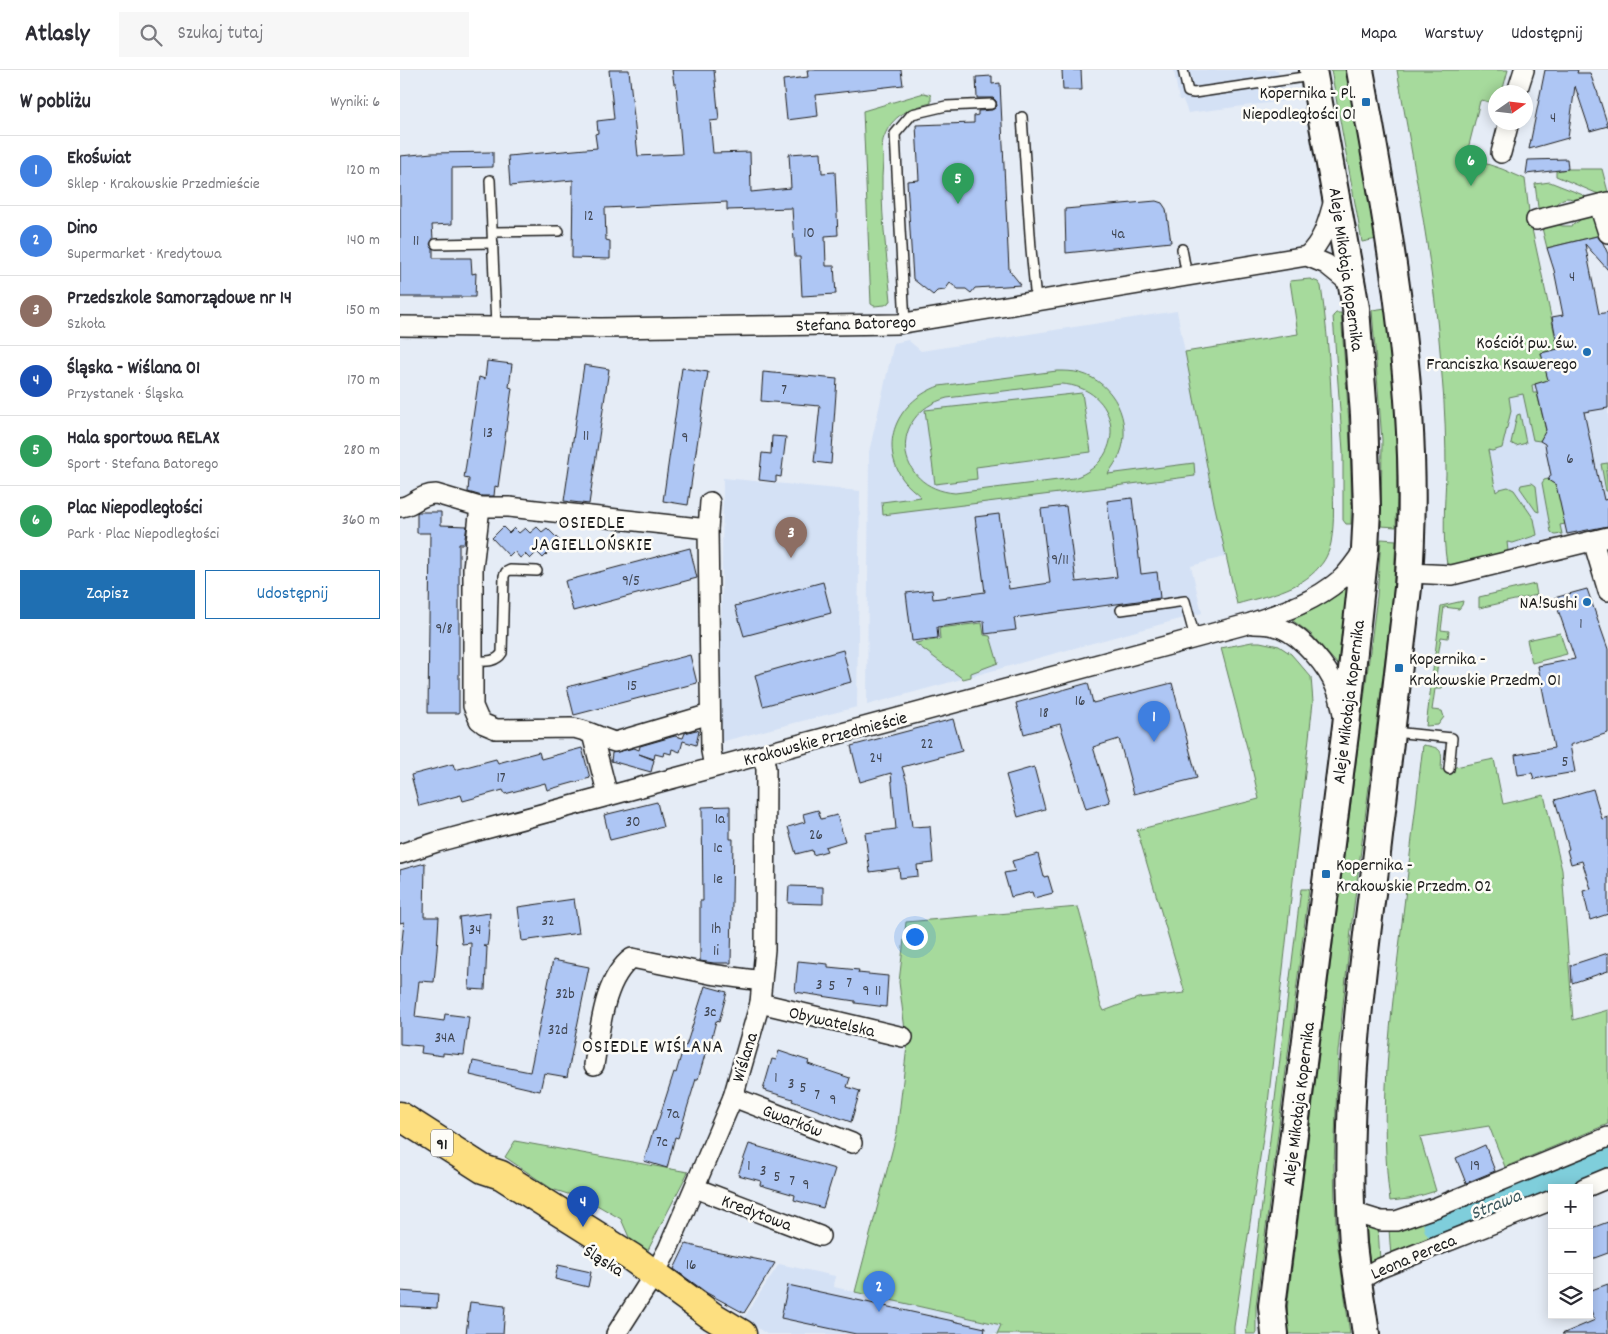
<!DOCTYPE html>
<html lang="pl">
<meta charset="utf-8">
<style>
body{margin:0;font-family:Dekko,sans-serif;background:#f7f7f7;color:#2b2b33}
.controls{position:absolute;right:15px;bottom:15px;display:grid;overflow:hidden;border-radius:0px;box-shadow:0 2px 12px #0003}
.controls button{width:45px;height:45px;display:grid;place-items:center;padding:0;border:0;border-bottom:1px solid #e1e1e2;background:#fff;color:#2b2b33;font:25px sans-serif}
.compass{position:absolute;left:1088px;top:15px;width:45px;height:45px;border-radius:50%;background:#fff;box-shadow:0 2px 12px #0003;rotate:76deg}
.you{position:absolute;left:514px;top:866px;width:18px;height:18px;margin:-12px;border:4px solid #fff;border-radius:50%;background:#1a73e8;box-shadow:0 0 0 8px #1a73e833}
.badge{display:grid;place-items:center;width:32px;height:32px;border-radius:50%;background:#1f6fb2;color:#fff;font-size:16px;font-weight:700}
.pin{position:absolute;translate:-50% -41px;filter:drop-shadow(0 1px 2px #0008)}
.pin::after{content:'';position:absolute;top:26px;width:18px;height:15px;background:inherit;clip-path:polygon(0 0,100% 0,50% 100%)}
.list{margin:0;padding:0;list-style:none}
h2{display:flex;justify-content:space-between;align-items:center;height:65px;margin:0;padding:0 20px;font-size:21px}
h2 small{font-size:16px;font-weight:400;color:#7c7c81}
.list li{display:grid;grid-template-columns:32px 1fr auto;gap:15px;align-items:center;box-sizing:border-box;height:70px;padding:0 20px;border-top:1px solid #e1e1e2}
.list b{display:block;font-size:19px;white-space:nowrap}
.list p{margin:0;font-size:16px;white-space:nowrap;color:#7c7c81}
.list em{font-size:16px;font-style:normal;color:#7c7c81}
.actions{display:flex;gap:10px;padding:15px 20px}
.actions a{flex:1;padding:11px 0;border:1px solid #1f6fb2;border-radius:0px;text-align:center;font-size:18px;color:#1f6fb2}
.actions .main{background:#1f6fb2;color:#fff}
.icon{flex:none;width:28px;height:28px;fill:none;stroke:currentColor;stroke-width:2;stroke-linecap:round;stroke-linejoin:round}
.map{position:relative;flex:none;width:1208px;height:1264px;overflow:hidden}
header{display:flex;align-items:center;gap:30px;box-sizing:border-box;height:70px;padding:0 25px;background:#fff;border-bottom:1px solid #e1e1e2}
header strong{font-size:24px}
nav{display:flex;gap:28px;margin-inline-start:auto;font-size:18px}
.search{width:350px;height:45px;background:#f7f7f7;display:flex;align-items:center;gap:12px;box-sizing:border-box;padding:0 18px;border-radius:0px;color:#7c7c81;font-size:19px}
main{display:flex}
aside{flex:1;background:#fff}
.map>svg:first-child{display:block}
.built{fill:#d4e1f5}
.green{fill:#a6da9c;stroke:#617b5c;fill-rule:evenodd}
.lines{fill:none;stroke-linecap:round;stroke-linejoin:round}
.river{stroke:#7fcedb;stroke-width:31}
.building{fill:#aec6f4;stroke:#1c1c1c}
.lane-casing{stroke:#1c1c1c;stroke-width:12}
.street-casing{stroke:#1c1c1c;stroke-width:22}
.secondary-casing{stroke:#1c1c1c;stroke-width:30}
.primary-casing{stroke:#1c1c1c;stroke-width:31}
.lane{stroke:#fdfcf7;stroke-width:9}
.street{stroke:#fdfcf7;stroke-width:19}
.secondary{stroke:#fdfcf7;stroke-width:26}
.primary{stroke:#fddf80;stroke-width:28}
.poi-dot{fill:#1f6fb2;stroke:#fdfcf7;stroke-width:2}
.labels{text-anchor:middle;stroke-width:5;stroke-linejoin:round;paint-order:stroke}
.number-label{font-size:15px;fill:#404652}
.shield{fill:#fdfcf7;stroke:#605f5e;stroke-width:1}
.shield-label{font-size:16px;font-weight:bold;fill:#1c1c1c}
.poi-label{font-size:18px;fill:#1c1c1c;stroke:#fdfcf7;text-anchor:end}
.street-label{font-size:18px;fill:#1c1c1c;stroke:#fdfcf7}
.neighbourhood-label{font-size:19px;letter-spacing:1px;fill:#1c1c1c;stroke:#fdfcf7}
.water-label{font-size:19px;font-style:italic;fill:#3f5a5f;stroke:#fdfcf7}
</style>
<header>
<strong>Atlasly</strong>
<div class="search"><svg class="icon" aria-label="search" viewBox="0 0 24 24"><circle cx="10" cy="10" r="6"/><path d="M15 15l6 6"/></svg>Szukaj tutaj</div>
<nav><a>Mapa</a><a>Warstwy</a><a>Udostępnij</a></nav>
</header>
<main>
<aside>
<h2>W pobliżu<small>Wyniki: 6</small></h2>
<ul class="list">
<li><span class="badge" style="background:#3f7fe0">1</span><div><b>EkoŚwiat</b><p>Sklep · Krakowskie Przedmieście</p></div><em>120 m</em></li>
<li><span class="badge" style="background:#3f7fe0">2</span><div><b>Dino</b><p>Supermarket · Kredytowa</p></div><em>140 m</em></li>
<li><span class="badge" style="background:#8d6e63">3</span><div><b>Przedszkole Samorządowe nr 14</b><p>Szkoła</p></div><em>150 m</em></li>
<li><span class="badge" style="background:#1a4fb4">4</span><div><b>Śląska - Wiślana 01</b><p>Przystanek · Śląska</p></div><em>170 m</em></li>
<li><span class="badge" style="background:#2e9e5b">5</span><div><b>Hala sportowa RELAX</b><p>Sport · Stefana Batorego</p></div><em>280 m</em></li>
<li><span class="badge" style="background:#2e9e5b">6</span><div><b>Plac Niepodległości</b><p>Park · Plac Niepodległości</p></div><em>360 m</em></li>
</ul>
<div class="actions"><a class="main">Zapisz</a><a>Udostępnij</a></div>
</aside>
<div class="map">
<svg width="1208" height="1264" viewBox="0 0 1208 1264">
<rect width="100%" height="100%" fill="#e5ecf6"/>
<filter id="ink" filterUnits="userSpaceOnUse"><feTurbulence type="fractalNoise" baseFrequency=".02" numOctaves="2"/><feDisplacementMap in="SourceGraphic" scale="10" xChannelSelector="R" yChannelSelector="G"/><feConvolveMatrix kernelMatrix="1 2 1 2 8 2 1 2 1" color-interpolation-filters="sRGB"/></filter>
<g filter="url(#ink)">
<g class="built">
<polygon points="774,0 878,0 883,31 788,43 783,30 779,30"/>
<polygon points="777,241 814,433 827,486 791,496 802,543 467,635 469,382 494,273 508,270 521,281"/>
<polygon points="1208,309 1208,456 1163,465 1108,481 1077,328 1141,312"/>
<polygon points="323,408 460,421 457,637 320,672"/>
<polygon points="379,1194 435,1206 434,1217 601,1255 597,1264 367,1264 343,1249"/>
</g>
<g class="green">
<polygon points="931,0 946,0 977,169 962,172"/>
<path d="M997,0H1108L1102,22H1096L1095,34L1082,30L1080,31L1066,87L1102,99L1125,109L1130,150L1158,279L1141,283L1150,315L1140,313L1132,315L1133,323H1137L1148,369L1143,366L1140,371L1133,370L1123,324L1109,327L1111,341L1102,378L1092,381L1088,380L1096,422L1100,419L1108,417L1114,420L1134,449L1137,465L1113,473L1107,472L1108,481L1053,496L1047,494C1042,465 1045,434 1046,404C1046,372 1045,338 1042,306C1035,202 1015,102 997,0Z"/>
<path d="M524,23L531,25V33C510,38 492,45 484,67C481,74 483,83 483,90C479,134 487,186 491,231L485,235L474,236L471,234L463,41Z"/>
<polygon points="1167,99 1202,99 1208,122 1200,124 1196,123 1156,106 1156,101"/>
<path d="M1150,112L1183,125L1187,128L1177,131C1166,125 1161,129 1154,136C1151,140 1144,142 1139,145L1135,114Z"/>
<polygon points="1191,141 1200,165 1147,178 1141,154 1158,154 1162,156 1171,156 1179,151 1181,147"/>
<path d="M910,209L918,212L921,216C930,278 933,342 933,405C933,427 935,451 931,473C929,482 925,491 919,497C900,520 865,526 837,534L814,433L785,282L898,264L890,211Z"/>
<path d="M986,238C994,311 999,384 996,457L981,456L982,370L972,240Z"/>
<path d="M936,243H941C946,314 953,384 951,454H946L943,450V381L933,246Z"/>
<path d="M657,301C665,301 673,301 680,303C714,312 733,352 720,384C717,391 712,397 708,404L794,393L795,406L483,445L482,432L521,427C515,421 507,416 502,408C478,370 500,330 539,316ZM661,314C720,317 730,389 674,408L555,423C494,418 487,344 547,328Z"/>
<polygon points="682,323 691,382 576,397 577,409 535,414 525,340"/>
<polygon points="1120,344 1126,373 1116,376 1111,373 1117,345"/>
<polygon points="1208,393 1208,399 1206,400 1208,421 1206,421 1201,394"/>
<polygon points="1156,408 1165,452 1165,454 1160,455 1162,464 1155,465 1151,462 1142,413 1144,410 1148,409 1153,413"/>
<polygon points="1132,413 1136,416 1139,442 1136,441 1120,418 1121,415"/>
<polygon points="981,469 996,470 993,525 952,851 938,982 934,1096 935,1134 937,1170 950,1264 886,1264 888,1229 977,526"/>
<polygon points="1135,514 1137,525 1079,538 1079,527"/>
<path d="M948,516L944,556L938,595L911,564L892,550C912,540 932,531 948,516Z"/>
<polygon points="1063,531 1062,535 1059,539 1044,537 1041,560 1049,561 1048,568 1041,567 1038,586 1046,587 1045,593 1038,593 1035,613 1043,613 1042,619 1035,619 1032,640 1042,641 1044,647 1038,655 1026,656 1041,536"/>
<polygon points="582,553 584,565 590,566 598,593 571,603 571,607 563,609 515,573 540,569 539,558"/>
<polygon points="1160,563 1167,584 1132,593 1127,570"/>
<polygon points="852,572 860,572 879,576 891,584 911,607 913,632 867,1042 834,1257 834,1264 597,1264 601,1255 455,1222 497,1062 507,976 499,912 506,852 678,837 692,888 700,933 704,941 738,928 785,923 737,760 859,729 849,685 821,578"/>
<path d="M1023,675C1044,678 1042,681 1041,700L1094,689L1103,734L1144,725L1162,800L1173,950L1208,940V1054L1105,1097L1089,1056L1020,1067L1036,1121L1009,1129L990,1131C979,1047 989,962 999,878C1007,810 1015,743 1023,675Z"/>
<polygon points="901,819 909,819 856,1236 856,1264 846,1264"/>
<polygon points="115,1071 288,1102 246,1184 232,1174 221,1149 190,1131 152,1119 105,1087"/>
<polygon points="1208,1073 1208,1080 1036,1149 1041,1162 1208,1094 1208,1102 1168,1118 1152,1118 1152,1124 991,1187 989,1159"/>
<polygon points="966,1155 978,1157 980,1191 970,1193 969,1189"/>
</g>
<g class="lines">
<polyline class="river" points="1039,1155 1208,1087"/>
</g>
<g class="building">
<polygon points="209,0 229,0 238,86 282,84 276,14 274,14 272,0 314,0 319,50 310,51 313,83 350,82 351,122 391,118 389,84 421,82 422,103 435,102 438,165 425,166 426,196 434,196 436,224 402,226 400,187 395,187 392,138 327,140 327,132 205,138 206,170 210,171 210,189 172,188 173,110 110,116 108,86 197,78 195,64 198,63 197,51 214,49"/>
<polygon points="407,0 501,0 503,15 416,25 418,46 387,50 383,10 408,7"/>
<polygon points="662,0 681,0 682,20 663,20"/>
<polygon points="1145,0 1178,0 1177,3 1190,3 1196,20 1197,21 1208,56 1190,61 1175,16 1168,68 1129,79"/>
<polygon points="592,6 592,14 600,13 609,200 621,215 575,218 571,223 566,219 558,219 550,213 545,220 537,221 533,225 513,209 507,111 519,110 516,55 574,53 574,46 578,45 578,41 592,40 597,36 596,31 593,28 577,28 576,7"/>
<polygon points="93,82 93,97 52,98 52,154 32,155 33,169 30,174 33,179 33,188 71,188 72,204 76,203 75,227 0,227 0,86 32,83"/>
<polygon points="1167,89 1168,99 1126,104 1128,90"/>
<polygon points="756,131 762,133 766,139 771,172 666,183 665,139"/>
<polygon points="1197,166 1203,173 1208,184 1208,200 1185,174 1199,244 1208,242 1208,338 1184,342 1199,413 1200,412 1204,430 1208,429 1208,456 1167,464 1156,415 1148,410 1151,405 1147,386 1145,374 1140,371 1146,360 1135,314 1148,310 1141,283 1158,279 1152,247 1163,245 1154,200 1147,178"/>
<polygon points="87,291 112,294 109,317 112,318 98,417 95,416 94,426 82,426 68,422 69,409 64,408 79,307 85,309"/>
<polygon points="184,295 209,299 189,434 164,431"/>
<polygon points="282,298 308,302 288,435 263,431"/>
<polygon points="363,302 437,309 431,394 414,392 420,336 361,331"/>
<polygon points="372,366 386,367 381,407 376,406 376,412 359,410 362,383 371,384"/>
<polygon points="732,428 741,504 757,502 760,528 614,548 616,560 585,564 584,551 537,557 538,568 512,571 506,523 532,520 533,529 585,522 575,447 599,444 609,519 650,513 641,439 666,436 676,512 717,507 707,431"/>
<polygon points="18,442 41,442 41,455 67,456 64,474 59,474 59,643 28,643 30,463 17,463 17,443"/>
<polygon points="103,457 109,463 114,458 119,463 125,458 130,463 137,457 142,462 147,458 160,471 143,488 137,482 130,489 125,484 120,488 114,481 109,486 92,468"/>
<polygon points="290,478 297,508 173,541 165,511"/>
<polygon points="423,512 431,543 344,566 335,536"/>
<polygon points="1187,519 1208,579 1208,663 1170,675 1175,702 1134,709 1132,703 1118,705 1115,685 1154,678 1138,596 1175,589 1154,528"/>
<polygon points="443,580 451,612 363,636 355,605"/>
<polygon points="290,585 297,613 174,645 167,617"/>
<polygon points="688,613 693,633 772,613 797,708 734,724 719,669 693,677 710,732 686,739 660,654 624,664 616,633"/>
<polygon points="553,649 562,681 502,697 507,713 512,757 530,756 533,793 517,795 518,806 500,808 499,798 470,802 465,763 496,759 491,703 460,712 451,676"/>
<polygon points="296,660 299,661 296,675 283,671 280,682 272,679 271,684 264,682 263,686 255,684 254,689 239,684 254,690 251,702 211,691 212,683 234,678 239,680 240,676 275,666 283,668 285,663"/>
<polygon points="182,678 190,708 147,720 145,713 105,724 103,720 63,731 61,725 19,736 11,705 53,694 55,700 96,689 98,693 139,682 141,689"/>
<polygon points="634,697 645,739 618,747 606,705"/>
<polygon points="1193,719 1202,749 1208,747 1208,844 1190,850 1183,821 1191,819 1182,791 1171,794 1167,780 1169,779 1155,730"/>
<polygon points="257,732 263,757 210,770 204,745"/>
<polygon points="330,736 330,769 333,769 331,893 314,893 300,891 300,831 303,831 302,737"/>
<polygon points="418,740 421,749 437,745 445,771 425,777 427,781 413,785 412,780 396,784 388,757 405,752 403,744"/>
<polygon points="638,784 644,807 648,806 653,823 634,828 632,822 611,827 604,803 615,801 612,791"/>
<polygon points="25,793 24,847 39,847 37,880 34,912 19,911 15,947 44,951 45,944 69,947 64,985 43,983 43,986 21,983 22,976 0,974 0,890 4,852 0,853 0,800"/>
<polygon points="389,816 423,817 423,834 388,833"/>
<polygon points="174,829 179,863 122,871 118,837"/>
<polygon points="90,843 88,871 87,876 83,876 87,877 85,920 69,919 71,873 62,874 59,847"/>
<polygon points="1208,883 1208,901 1172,913 1171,895"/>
<polygon points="153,890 189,897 167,1007 144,1003 140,1021 70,1005 73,991 130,1002"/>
<polygon points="398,891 428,894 428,897 459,900 458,903 488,906 486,937 455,933 455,931 395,922"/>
<polygon points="305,916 327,922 319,952 316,951 308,982 306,981 298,1009 296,1009 278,1068 275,1067 267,1098 244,1091 253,1061 255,1061 274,1002 276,1003 284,975 286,976"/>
<polygon points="379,981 409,991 408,994 450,1008 447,1017 460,1021 451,1052 392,1031 393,1029 363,1020 372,989 376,990"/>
<polygon points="349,1074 435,1099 423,1138 394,1130 395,1125 360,1115 361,1111 338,1105"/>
<polygon points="1085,1075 1095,1101 1066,1113 1056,1088"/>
<polygon points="1208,1152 1208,1183 1189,1190 1189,1159"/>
<polygon points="286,1174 310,1180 375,1193 344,1243 307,1223 274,1199"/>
<polygon points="158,1195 191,1202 188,1217 155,1209"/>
<polygon points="1208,1214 1208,1264 1162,1264 1195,1250 1189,1236 1189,1221"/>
<polygon points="388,1215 585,1258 584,1264 456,1264 381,1248"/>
<polygon points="0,1221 38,1224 37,1238 0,1236"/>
<polygon points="70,1232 105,1236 103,1264 66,1264"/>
</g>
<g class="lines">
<g class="lane-casing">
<g id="lane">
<polyline points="783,0 788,22 794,23 911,6"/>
<polyline points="622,47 631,179 636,231"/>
<polyline points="90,110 96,257"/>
<polyline points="93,162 159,161"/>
<polyline points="36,174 93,173"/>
<polyline points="782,179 787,206"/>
<polyline points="505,253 495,64 512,44 546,36 591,34"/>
<polyline points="721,540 785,531 795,568"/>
<path d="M73,591C84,591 96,593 102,583L104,506L106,502L110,500L137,501"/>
<polyline points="994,662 1052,668 1049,699"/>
</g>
</g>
<g class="street-casing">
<g id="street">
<polyline points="1117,22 1124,0"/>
<polyline points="1101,83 1109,52"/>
<polyline points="1199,135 1208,163"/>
<polyline points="1136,150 1208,132"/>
<path d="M907,186C925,169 928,150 935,127"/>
<polyline points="0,256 201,258 498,254 907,186 926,194 952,215"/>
<path d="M0,437C12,437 19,424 36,424L80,437H109L308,459L311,681L314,697"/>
<path d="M80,437L73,498V636L79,650L84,654L96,659L171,658C187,659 199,668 215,672L310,644"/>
<polyline points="308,459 310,432"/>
<polyline points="1193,471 1208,521"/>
<polyline points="1010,503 1052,505 1208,467"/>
<path d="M854,554C863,554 873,555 881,558C903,567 928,597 936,618C940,626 941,635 943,644"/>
<polyline points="192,664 208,726"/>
<path d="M0,784L37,772L851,553C883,542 914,532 941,509C950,501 957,489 965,479"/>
<polyline points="360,933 503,967"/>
<path d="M194,995C200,961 203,909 232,888L310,904L362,911"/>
<polyline points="333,1027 452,1073"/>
<polyline points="295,1118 420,1166"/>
<polyline points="1184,1118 1208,1108"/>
<polyline points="952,1142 981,1151 996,1151 1037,1137 1208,1067"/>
<polyline points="958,1211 978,1199 1152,1130"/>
<polyline points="216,1264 255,1203 268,1179 333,1027 360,933 365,879 366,699 363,684"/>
</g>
</g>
<g class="secondary-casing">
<g id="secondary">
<path d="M960,0C991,171 1023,344 1008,518C997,612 986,706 975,800C959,924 944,1049 953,1174C956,1204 962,1234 966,1264"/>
<polyline points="875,1264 872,1236 946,656 965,479 967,439 964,345 956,238 913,0"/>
</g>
</g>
<g class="primary-casing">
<polyline id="primary" points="0,1046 83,1099 101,1105 231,1187 312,1246 342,1264"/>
</g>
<use href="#lane" class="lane"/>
<use href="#street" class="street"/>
<use href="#secondary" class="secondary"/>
<use href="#primary" class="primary"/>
</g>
</g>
<g class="poi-dot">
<rect x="961" y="27" width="10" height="10" rx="2.5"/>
<circle cx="1187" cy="282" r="5"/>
<circle cx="1187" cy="532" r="5"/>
<rect x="994" y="593" width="10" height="10" rx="2.5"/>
<rect x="921" y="799" width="10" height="10" rx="2.5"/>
</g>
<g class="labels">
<g class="number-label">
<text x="1153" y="52">4</text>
<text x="189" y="150">12</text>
<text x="409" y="167">10</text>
<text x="718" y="168">4a</text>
<text x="16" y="175">11</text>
<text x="1172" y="211">4</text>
<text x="384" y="324">7</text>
<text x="88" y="367">13</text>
<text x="186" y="370">11</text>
<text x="285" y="372">9</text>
<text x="1170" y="393">6</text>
<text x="660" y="494">9/11</text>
<text x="231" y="515">9/5</text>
<text x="1181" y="558">1</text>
<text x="44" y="563">9/8</text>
<text x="232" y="620">15</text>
<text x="680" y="635">16</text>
<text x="644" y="647">18</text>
<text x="527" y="678">22</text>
<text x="476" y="692">24</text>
<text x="1165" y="696">5</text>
<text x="101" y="712">17</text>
<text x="320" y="753">1a</text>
<text x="233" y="756">30</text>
<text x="416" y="769">26</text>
<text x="318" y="782">1c</text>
<text x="318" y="813">1e</text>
<text x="148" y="855">32</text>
<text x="316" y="863">1h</text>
<text x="75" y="864">34</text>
<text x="316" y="885">1i</text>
<text x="449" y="917">7</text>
<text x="419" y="919">3</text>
<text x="432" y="920">5</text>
<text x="466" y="925">9</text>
<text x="478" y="925">11</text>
<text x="165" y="928">32b</text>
<text x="310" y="946">3c</text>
<text x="158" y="964">32d</text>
<text x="45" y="972">34A</text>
<text x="376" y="1012">1</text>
<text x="391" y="1018">3</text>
<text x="403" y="1022">5</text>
<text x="417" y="1029">7</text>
<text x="433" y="1034">9</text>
<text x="273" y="1048">7a</text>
<text x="262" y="1076">7c</text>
<text x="349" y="1100">1</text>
<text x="1075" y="1100">19</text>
<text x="363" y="1105">3</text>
<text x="377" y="1111">5</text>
<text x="392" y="1115">7</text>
<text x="406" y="1119">9</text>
<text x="291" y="1199">16</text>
</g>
<rect class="shield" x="31" y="1059.5" width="22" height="27" rx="4"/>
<g class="shield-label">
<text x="42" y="1079">91</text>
</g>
<g class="poi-label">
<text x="956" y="28">Kopernika - Pl.<tspan x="956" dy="21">Niepodległości 01</tspan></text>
<text x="1177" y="278">Kościół pw. św.<tspan x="1177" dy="21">Franciszka Ksawerego</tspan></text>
<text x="1177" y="538">NA!Sushi</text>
<text x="1009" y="594" text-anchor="start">Kopernika -<tspan x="1009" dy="21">Krakowskie Przedm. 01</tspan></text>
<text x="936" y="800" text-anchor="start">Kopernika -<tspan x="936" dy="21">Krakowskie Przedm. 02</tspan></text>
</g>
<g class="street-label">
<text transform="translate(947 199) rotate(82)" y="6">Aleje Mikołaja Kopernika</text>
<text transform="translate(456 253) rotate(-2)" y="6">Stefana Batorego</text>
<text transform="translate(948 632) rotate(-83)" y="6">Aleje Mikołaja Kopernika</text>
<text transform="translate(425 668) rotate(-15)" y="6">Krakowskie Przedmieście</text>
<text transform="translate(432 951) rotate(13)" y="6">Obywatelska</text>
<text transform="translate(344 987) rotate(-73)" y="6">Wiślana</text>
<text transform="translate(898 1034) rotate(-83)" y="6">Aleje Mikołaja Kopernika</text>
<text transform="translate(393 1050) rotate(21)" y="6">Gwarków</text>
<text transform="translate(357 1142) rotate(21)" y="6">Kredytowa</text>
<text transform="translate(1013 1186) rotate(-23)" y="6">Leona Pereca</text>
<text transform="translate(204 1190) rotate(32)" y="6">Śląska</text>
</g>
<g class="neighbourhood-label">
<text x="192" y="458">OSIEDLE<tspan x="192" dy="22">JAGIELLOŃSKIE</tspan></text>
<text x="253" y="982">OSIEDLE WIŚLANA</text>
</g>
<g class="water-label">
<text transform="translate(1095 1133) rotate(-22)" y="7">Strawa</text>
</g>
</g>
</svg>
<div class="controls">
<button>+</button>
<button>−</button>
<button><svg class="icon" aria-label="layers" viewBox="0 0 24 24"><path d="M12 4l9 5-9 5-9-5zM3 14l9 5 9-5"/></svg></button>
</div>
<svg class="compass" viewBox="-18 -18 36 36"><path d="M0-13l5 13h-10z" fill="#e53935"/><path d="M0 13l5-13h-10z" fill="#7c7c81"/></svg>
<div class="you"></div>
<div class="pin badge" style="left:754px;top:672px;background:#3f7fe0">1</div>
<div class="pin badge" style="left:479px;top:1242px;background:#3f7fe0">2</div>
<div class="pin badge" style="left:391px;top:488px;background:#8d6e63">3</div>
<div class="pin badge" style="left:183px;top:1157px;background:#1a4fb4">4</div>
<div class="pin badge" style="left:558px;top:134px;background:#2e9e5b">5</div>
<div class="pin badge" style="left:1071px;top:116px;background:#2e9e5b">6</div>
</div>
</main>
